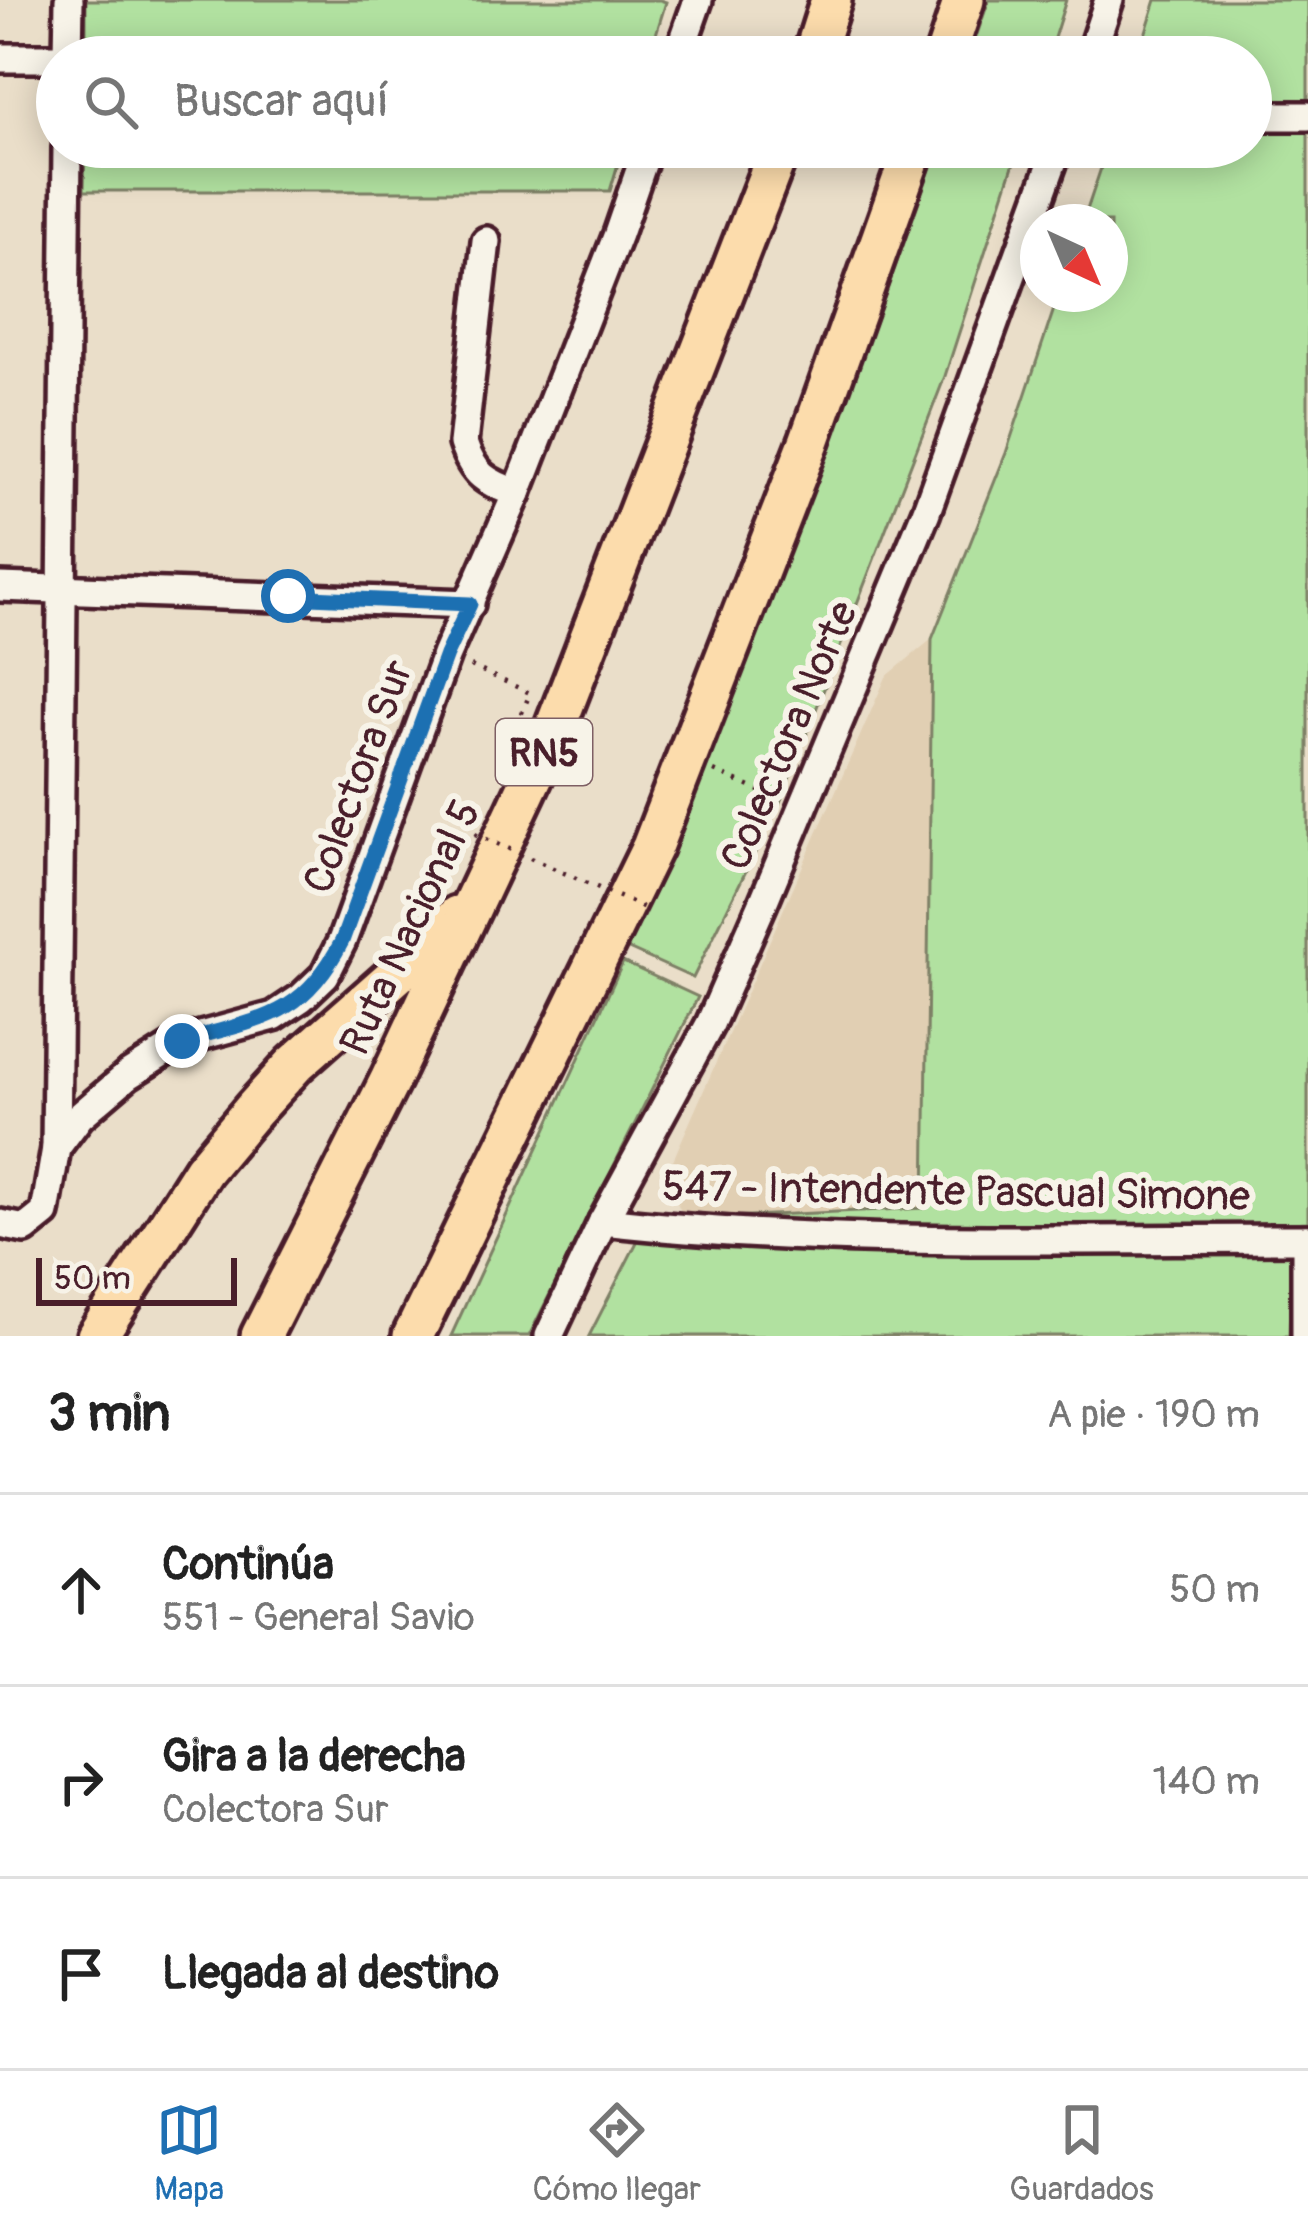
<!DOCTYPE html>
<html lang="es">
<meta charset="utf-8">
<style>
body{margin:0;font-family:Pangolin,sans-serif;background:#f2f2f2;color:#222}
.compass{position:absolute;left:1020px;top:204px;width:108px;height:108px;border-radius:50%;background:#fff;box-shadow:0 6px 30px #0003;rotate:136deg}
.scale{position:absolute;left:36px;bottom:30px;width:201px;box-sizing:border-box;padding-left:12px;border:6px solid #4a1f2b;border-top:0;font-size:33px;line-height:42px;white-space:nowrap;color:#4a1f2b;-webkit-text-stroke:9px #f7f3e8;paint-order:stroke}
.stop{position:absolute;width:36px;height:36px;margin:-27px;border:9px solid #1f6fb2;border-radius:50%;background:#fff}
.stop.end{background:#1f6fb2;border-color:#fff;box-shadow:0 3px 12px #0008}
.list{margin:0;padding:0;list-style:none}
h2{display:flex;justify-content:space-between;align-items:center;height:156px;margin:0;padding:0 48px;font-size:51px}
h2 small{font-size:39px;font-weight:400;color:#767676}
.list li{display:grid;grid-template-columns:78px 1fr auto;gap:36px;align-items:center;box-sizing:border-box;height:192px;padding:0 48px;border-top:3px solid #e0e0e0}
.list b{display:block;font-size:45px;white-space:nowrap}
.list p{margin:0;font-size:39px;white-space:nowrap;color:#767676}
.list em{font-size:39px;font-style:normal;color:#767676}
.icon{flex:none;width:66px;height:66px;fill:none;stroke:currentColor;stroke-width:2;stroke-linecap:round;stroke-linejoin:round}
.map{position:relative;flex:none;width:1308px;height:1336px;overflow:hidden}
.search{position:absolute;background:#fff;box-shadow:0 6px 30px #0003;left:36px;right:36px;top:36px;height:132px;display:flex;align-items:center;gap:30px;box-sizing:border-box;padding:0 42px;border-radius:66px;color:#767676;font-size:45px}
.sheet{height:732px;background:#fff}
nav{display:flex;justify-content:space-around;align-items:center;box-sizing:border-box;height:168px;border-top:3px solid #e0e0e0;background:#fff;font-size:33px;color:#767676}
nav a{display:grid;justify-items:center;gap:6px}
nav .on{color:#1f6fb2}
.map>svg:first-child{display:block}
.built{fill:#e1cfb3}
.green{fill:#b1e1a0;stroke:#7e8066;stroke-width:3}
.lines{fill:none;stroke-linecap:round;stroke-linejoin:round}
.minor-casing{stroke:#4a1f2b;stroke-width:36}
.highway-casing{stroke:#4a1f2b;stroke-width:48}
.path{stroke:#4a1f2b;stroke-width:4.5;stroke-dasharray:3 9;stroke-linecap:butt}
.minor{stroke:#f7f3e8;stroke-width:27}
.highway{stroke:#fcdcac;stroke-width:39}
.path-bridge{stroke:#4a1f2b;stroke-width:4.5;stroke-dasharray:3 9;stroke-linecap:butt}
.route{stroke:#1f6fb2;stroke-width:15}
.labels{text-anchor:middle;stroke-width:12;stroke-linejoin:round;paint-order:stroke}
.shield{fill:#f7f3e8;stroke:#7e5f64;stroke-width:3}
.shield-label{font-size:39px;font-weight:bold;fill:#4a1f2b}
.street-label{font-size:42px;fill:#4a1f2b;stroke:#f7f3e8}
</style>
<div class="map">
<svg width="1308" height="1336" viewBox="0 0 1308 1336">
<rect width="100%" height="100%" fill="#eadec9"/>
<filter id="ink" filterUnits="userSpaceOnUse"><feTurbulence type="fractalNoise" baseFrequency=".00833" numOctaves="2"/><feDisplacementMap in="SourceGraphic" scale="24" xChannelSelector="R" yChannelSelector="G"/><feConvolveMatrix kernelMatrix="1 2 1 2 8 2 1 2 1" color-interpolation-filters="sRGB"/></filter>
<g filter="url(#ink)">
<polygon class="built" points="932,639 925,1209 684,1219 666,1176 886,677"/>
<g class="green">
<polygon points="86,0 660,0 666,2 649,57 86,57"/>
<polygon points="989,0 1066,0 1048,57 969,57"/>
<polygon points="1156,0 1308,0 1308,1222 1292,1223 1289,1336 589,1336 638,1240 681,1243 684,1219 925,1208 932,639 1006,453 1059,294 1110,294 1110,222 1083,222 1108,147 1251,147 1251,57 1138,57"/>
<polygon points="85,147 623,147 610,191 84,191"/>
<path d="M938,147H1019L945,376L781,800L693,978L622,946C740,685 843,418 938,147Z"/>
<polygon points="623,962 698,997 529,1336 451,1336"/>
</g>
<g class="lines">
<g class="minor-casing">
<g id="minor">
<polyline points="68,57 69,0"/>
<polyline points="678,57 698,0"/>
<polyline points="1090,57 1109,0"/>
<polyline points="0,58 57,58"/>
<polyline points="1251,116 1308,116"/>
<path d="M486,241L463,443C473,474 486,483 517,493"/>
<polyline points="0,587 470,604"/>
<polyline points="56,1148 67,147"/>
<path d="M603,1221C836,1247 1074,1239 1308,1239"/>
<polyline points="0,1224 25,1229 45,1213 56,1148 80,1116 128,1075 182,1041 274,1016 301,998 325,975 342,941 446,655 517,493 618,234 648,147"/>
<polyline points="1306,1239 1306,1336"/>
<polyline points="549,1336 603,1221 710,1024 763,903 926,512 1058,147"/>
</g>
</g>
<g class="highway-casing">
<g id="highway">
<polyline points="813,57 831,0"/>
<polyline points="945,57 964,0"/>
<polyline points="97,1336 203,1170 254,1109 295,1064 432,943 457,916"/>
<polyline points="261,1336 390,1080 553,733 780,147"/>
<polyline points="413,1336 652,847 809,442 914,147"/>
</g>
</g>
<g class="path">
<polyline points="471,666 530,693 516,728"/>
<polyline points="714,771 780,800"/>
</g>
<use href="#minor" class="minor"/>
<use href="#highway" class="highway"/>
<polyline class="path-bridge" points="475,834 647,909"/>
</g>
</g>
<g class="lines" filter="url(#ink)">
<path class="route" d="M182,1041C260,1019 302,1019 342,941L446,655L470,604L288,596"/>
</g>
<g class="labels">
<rect class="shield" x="496" y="719" width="96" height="66" rx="9"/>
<g class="shield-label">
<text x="544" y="766">RN5</text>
</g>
<g class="street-label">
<text transform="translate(788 735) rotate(-67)" y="15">Colectora Norte</text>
<text transform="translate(357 776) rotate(-70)" y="15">Colectora Sur</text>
<text transform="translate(409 927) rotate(-65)" y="15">Ruta Nacional 5</text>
<text transform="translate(956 1190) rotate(1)" y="15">547 - Intendente Pascual Simone</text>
</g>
</g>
</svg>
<svg class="compass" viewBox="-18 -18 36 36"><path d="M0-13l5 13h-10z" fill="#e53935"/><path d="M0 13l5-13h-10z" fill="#767676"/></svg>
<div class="scale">50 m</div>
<div class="stop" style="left:288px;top:596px"></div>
<div class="stop end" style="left:182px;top:1041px"></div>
<div class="search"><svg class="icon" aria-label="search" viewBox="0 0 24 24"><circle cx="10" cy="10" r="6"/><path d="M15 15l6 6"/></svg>Buscar aquí</div>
</div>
<section class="sheet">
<h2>3 min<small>A pie · 190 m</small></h2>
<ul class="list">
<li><svg class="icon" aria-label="ahead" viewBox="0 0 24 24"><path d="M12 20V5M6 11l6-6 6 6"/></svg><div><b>Continúa</b><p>551 - General Savio</p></div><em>50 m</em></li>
<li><svg class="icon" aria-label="right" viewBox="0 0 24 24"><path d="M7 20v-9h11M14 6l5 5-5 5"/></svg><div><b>Gira a la derecha</b><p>Colectora Sur</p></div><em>140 m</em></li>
<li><svg class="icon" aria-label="arrive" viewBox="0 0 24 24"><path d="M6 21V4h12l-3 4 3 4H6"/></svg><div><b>Llegada al destino</b></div></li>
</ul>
</section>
<nav>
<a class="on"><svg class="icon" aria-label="map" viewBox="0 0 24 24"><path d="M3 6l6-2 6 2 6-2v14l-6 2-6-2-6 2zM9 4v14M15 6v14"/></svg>Mapa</a>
<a><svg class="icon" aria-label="directions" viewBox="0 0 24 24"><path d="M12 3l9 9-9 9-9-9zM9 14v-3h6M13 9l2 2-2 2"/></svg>Cómo llegar</a>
<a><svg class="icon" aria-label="saved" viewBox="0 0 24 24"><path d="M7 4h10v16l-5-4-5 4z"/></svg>Guardados</a>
</nav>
